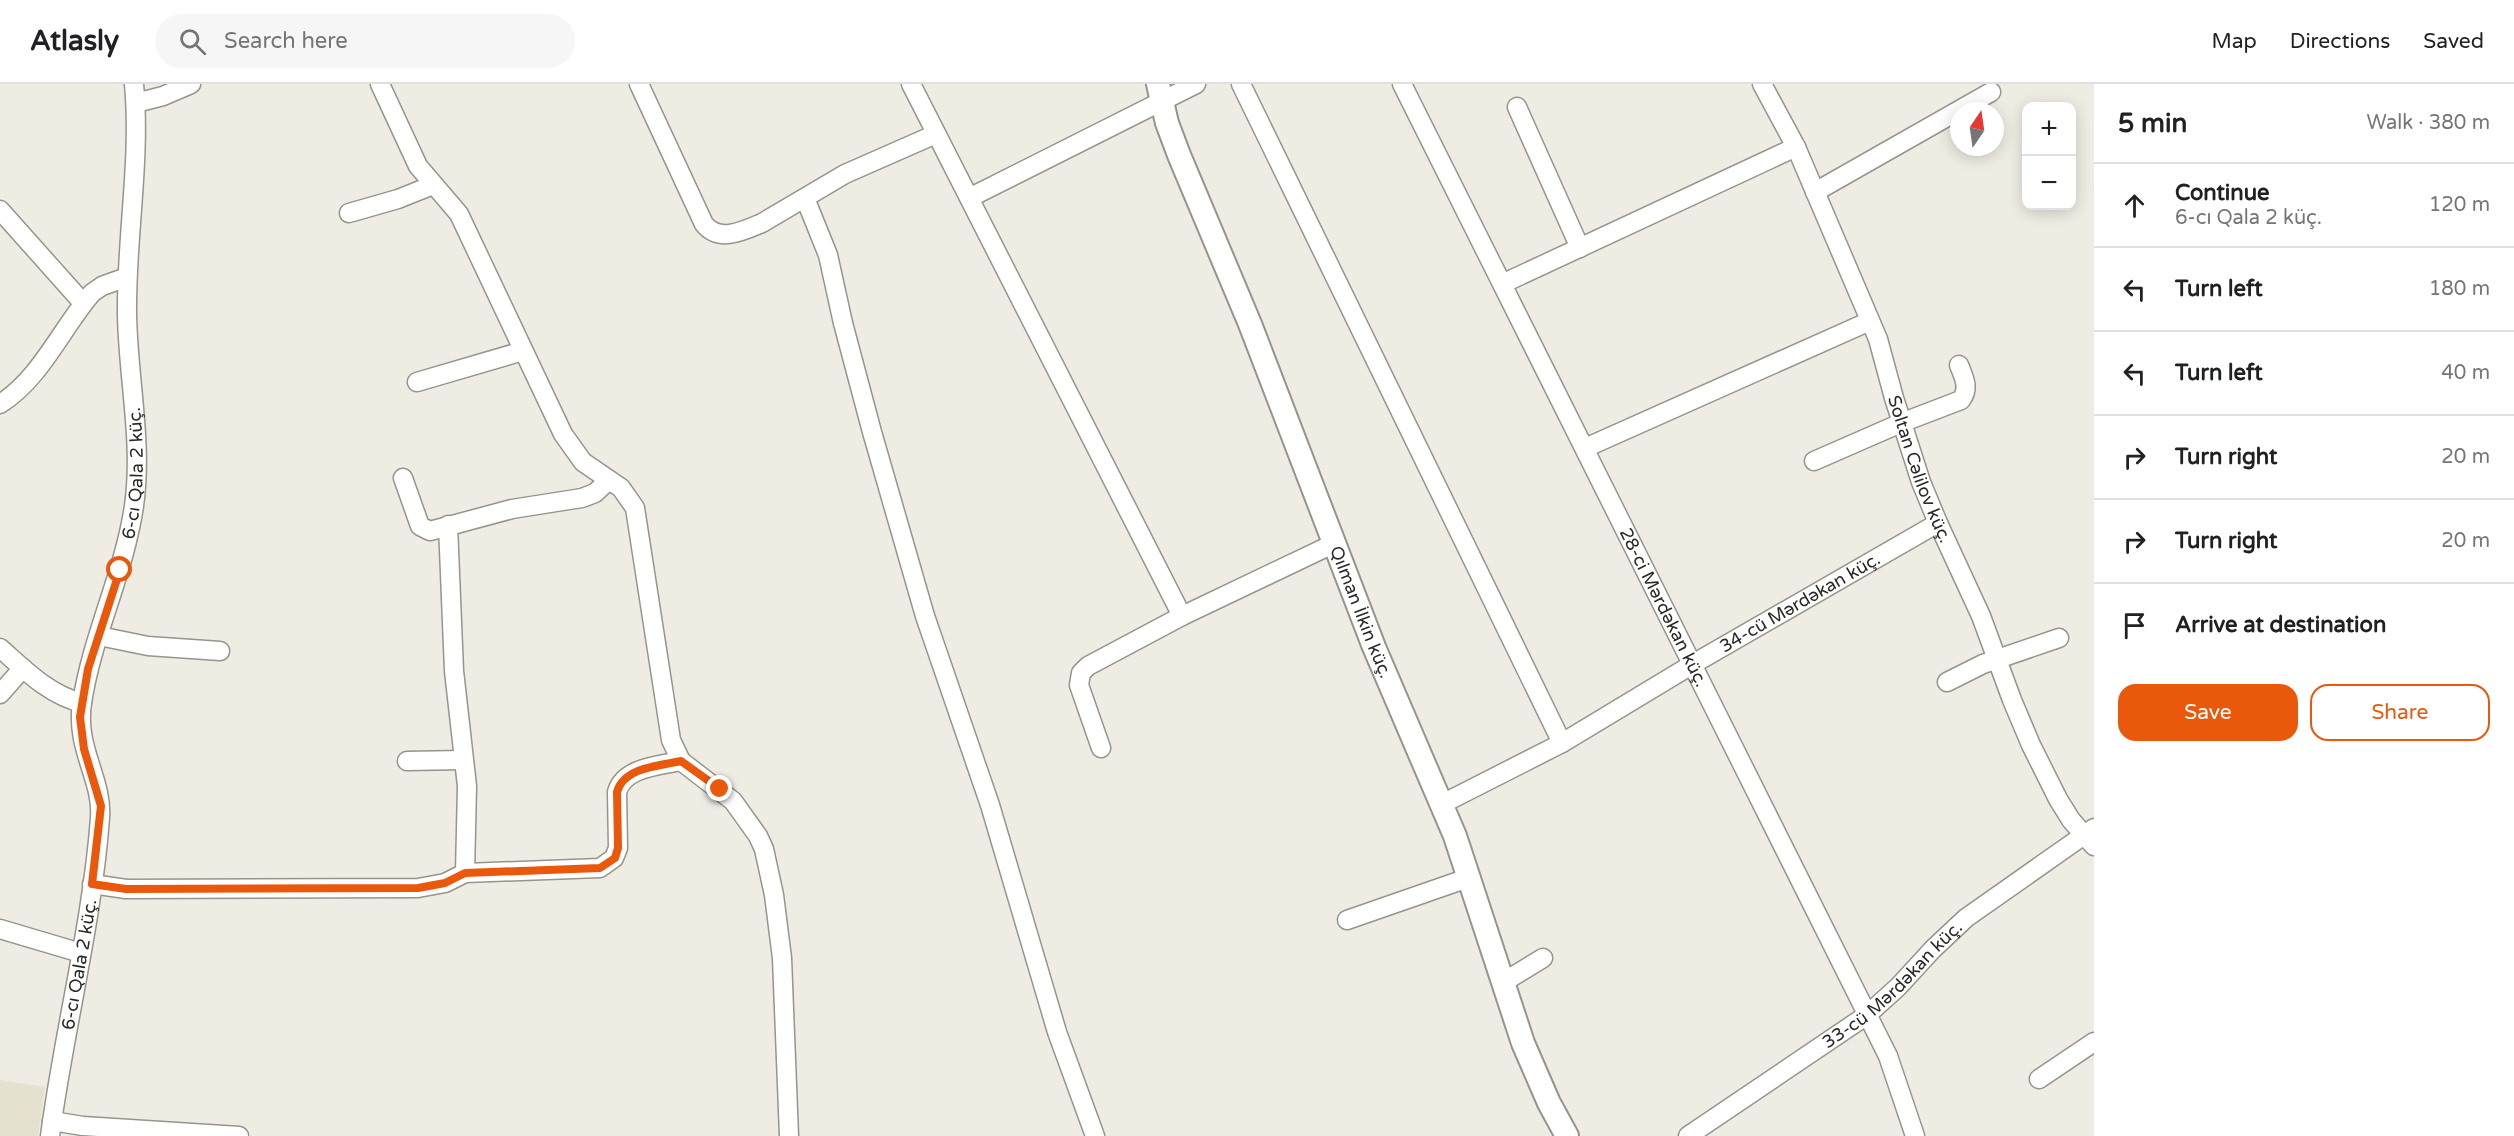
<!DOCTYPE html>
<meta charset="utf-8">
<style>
body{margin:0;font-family:"Varela Round",sans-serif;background:#f6f6f6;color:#202124}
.controls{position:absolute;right:18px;top:18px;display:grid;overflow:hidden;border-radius:12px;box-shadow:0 3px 15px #0003}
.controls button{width:54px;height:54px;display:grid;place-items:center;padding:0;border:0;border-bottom:2px solid #e0e0e0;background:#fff;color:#202124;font:30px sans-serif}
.compass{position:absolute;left:1950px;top:18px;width:54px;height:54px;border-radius:50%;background:#fff;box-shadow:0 3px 15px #0003;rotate:13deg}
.stop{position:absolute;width:18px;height:18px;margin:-14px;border:4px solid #ea580c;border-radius:50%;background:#fff}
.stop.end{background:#ea580c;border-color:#fff;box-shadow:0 2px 6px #0008}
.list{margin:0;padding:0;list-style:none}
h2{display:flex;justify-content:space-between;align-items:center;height:78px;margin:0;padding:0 24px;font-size:26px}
h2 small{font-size:20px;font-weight:400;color:#757577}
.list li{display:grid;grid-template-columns:39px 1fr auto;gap:18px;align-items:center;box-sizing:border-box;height:84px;padding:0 24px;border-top:2px solid #e0e0e0}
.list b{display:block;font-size:22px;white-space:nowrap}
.list p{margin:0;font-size:20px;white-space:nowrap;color:#757577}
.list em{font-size:20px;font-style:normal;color:#757577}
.actions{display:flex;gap:12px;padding:18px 24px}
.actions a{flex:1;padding:14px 0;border:2px solid #ea580c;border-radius:18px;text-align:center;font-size:21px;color:#ea580c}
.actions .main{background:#ea580c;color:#fff}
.icon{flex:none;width:33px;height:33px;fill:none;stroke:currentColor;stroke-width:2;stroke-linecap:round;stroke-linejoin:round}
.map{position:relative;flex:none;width:2094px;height:1052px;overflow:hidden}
header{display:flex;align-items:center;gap:36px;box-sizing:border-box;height:84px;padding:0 30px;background:#fff;border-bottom:2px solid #e0e0e0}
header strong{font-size:28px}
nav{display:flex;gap:33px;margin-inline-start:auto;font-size:21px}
.search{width:420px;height:54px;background:#f6f6f6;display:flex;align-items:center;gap:15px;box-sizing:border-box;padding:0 21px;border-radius:33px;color:#757577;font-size:22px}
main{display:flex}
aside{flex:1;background:#fff}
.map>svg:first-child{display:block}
.built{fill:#e5e1d0}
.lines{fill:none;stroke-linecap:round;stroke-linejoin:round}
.minor-casing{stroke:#96948b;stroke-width:21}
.tertiary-casing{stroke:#96948b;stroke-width:26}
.minor{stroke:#fff;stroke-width:18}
.tertiary{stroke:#fff;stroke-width:22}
.route{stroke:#ea580c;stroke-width:8}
.labels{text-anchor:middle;stroke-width:6;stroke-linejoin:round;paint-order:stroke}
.street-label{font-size:18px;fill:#292925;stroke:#fdfaf1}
</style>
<header>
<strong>Atlasly</strong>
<div class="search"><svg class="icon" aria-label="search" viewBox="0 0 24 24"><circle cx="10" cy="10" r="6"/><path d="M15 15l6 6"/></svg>Search here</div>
<nav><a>Map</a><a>Directions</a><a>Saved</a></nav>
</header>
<main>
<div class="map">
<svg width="2094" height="1052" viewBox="0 0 2094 1052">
<rect width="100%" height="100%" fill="#efede3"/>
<polygon class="built" points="0,996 45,1003 38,1052 0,1052"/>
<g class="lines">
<g class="minor-casing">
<g id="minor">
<polyline points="380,0 418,82 459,130 563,350 583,378 621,404 635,424 671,656 681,677 733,717 758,752 764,765 774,811 782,874 789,1052"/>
<path d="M639,0L704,140C719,159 743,147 762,139L845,90L936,50"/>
<polyline points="911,0 1182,532"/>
<polyline points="1241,0 1562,659"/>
<path id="s1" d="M1402,0L1888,972L1915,1052"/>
<path id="s2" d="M1762,0L1796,63L1878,255L1894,314L1921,398L1938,439L1981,532L2012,616L2031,661L2058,715L2071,736L2094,762"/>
<polyline points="136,19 163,12 191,0"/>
<polyline points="1517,23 1580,164"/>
<polyline points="1815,108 1991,8"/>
<polyline points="971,113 1196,0"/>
<polyline points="805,114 828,171 843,239 872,348 925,532 990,721 1057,948 1095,1052"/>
<polyline points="0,126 83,219"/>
<polyline points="349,129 398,115 433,101"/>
<polyline points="1504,199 1796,63"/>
<polyline points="417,298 523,267"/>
<path d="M0,320C41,294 61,245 92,209L102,202L127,193"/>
<polyline points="1585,364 1870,237"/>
<path d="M1814,377L1901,339L1961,316C1970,304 1964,294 1959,281"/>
<polyline points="403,394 420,442 430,447 512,425 582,414 595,409 609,396"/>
<polyline points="448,441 454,587 467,702 465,789"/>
<polyline points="99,552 148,562 220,567"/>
<path d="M0,564C25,586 49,611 82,619"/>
<polyline points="1947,598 1983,580 2059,554"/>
<polyline points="0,610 23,584"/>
<polyline points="1101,664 1079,601 1081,589 1088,582 1182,532 1333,460"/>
<polyline points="407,677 463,676"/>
<path id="s3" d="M1442,720L1562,659L1693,580L1938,439"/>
<path d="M92,800L126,805L418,804L445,799L465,789L600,784L614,774L618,764L617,708C624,683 659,682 681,677"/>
<polyline points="1347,836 1468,794"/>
<polyline points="0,845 81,869"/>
<polyline points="1502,899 1543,874"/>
<polyline points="2039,995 2094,958"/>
<polyline points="52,1037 83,1042 239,1052"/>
<path id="s4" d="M50,1052C64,946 92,841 100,734C103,695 75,665 82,619C92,552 124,490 134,422C143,358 128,295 127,230C126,153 141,77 134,0"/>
<path id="s5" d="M1688,1052L1867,931L1898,903L1933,865L1966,834L2094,744"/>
</g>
</g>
<g class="tertiary-casing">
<g id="tertiary">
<path id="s6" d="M1158,0L1167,39L1179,71L1250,240L1374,563L1455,752L1523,959L1549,1019L1567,1052"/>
</g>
</g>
<use href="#minor" class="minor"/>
<use href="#tertiary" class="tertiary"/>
</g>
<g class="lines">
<path class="route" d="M120,486L88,585L80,633L84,665L101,722L92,800L126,805L418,804L445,799L465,789L600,784L615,774L618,764L617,708C624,683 659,682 681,677L720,705"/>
</g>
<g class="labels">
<g class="street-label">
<text dy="6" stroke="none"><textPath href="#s2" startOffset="417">Soltan Cəlilov küç.</textPath></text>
<text dy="6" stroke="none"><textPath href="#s4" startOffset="676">6-cı Qala 2 küç.</textPath></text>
<text dy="6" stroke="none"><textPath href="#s3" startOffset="411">34-cü Mərdəkan küç.</textPath></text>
<text dy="6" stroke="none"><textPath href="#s1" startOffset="585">28-ci Mərdəkan küç.</textPath></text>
<text dy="6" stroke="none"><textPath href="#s6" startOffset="566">Qılman İlkin küç.</textPath></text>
<text dy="6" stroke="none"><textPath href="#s4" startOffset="174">6-cı Qala 2 küç.</textPath></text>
<text dy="6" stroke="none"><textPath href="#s5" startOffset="255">33-cü Mərdəkan küç.</textPath></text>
</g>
</g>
</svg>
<div class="controls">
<button>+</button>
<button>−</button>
</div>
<svg class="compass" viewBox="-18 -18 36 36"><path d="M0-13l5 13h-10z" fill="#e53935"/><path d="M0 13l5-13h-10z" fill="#757577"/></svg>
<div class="stop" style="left:120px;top:486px"></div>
<div class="stop end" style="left:720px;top:705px"></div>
</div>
<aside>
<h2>5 min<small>Walk · 380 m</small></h2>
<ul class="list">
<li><svg class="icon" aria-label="ahead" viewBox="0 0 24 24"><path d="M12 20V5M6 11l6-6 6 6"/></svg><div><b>Continue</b><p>6-cı Qala 2 küç.</p></div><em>120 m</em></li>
<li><svg class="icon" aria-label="left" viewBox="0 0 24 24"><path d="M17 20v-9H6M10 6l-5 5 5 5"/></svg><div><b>Turn left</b></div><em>180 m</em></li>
<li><svg class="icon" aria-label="left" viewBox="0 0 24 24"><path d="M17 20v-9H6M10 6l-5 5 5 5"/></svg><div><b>Turn left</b></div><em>40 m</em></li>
<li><svg class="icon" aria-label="right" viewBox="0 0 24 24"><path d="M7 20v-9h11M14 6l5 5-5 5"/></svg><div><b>Turn right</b></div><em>20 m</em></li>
<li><svg class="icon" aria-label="right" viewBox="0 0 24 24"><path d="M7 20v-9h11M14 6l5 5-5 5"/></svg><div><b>Turn right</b></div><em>20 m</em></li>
<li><svg class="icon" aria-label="arrive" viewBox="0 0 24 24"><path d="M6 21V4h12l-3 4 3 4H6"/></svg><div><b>Arrive at destination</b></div></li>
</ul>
<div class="actions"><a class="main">Save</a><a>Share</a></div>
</aside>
</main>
